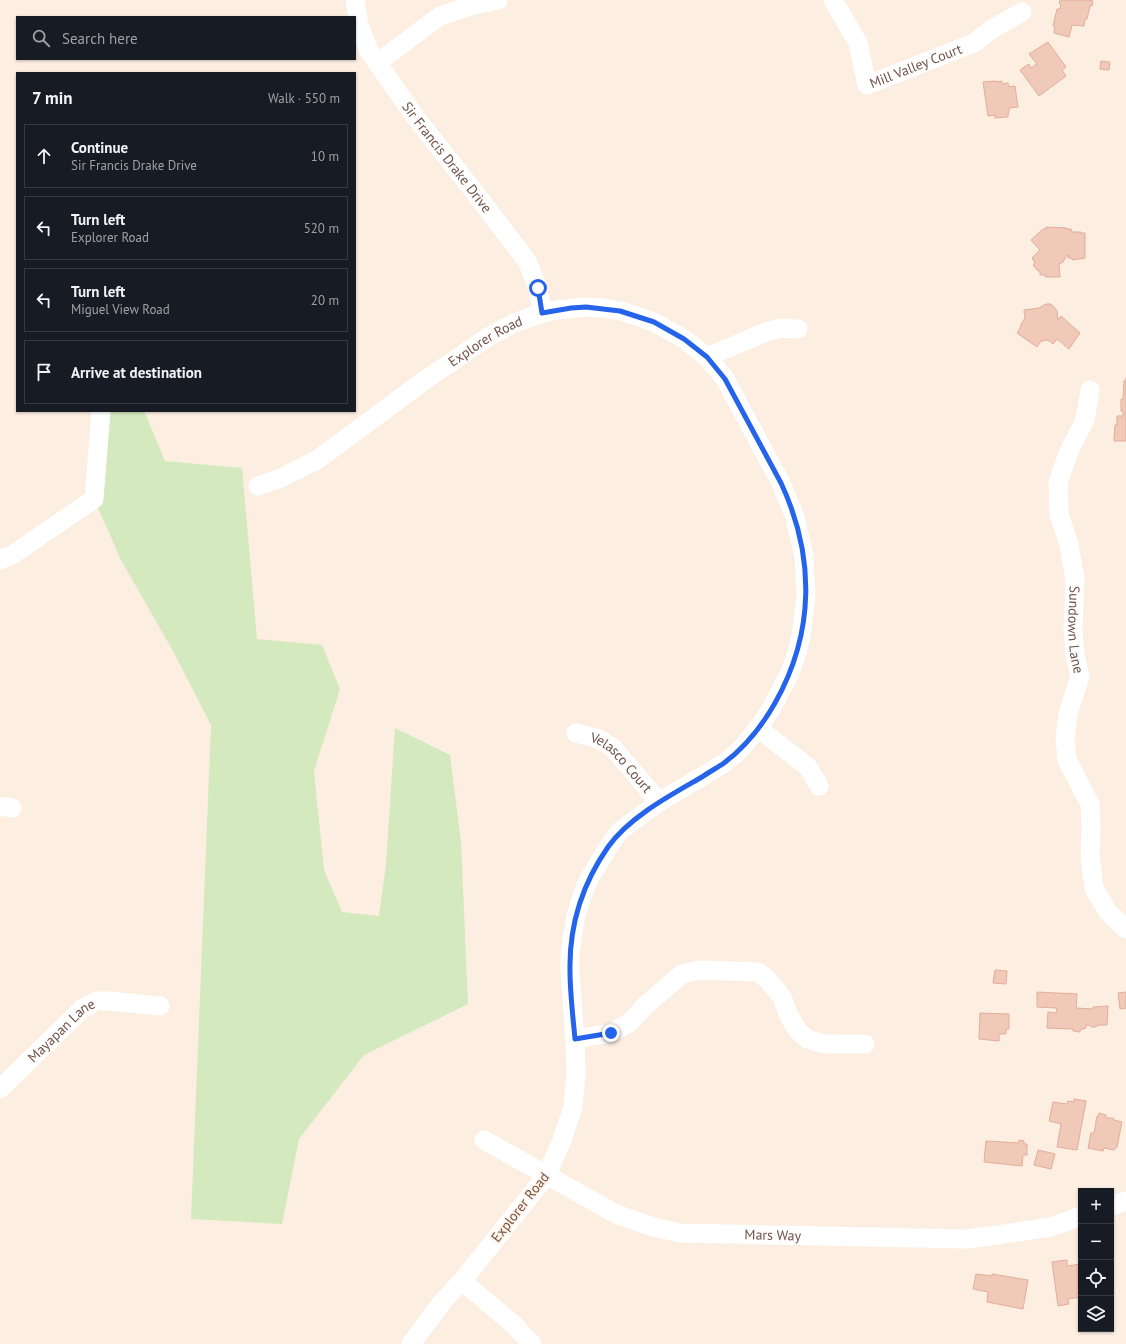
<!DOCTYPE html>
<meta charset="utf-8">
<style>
body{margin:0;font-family:"PT Sans",sans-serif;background:#20242c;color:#f1f3f6}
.controls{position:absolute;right:12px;bottom:12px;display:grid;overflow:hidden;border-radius:0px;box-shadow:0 1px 3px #0004}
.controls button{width:36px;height:36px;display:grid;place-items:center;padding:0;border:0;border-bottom:1px solid #363941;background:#171b24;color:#f1f3f6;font:20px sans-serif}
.stop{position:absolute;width:12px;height:12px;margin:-9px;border:3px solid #2563eb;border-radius:50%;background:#fff}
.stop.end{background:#2563eb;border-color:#fff;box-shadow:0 1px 4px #0008}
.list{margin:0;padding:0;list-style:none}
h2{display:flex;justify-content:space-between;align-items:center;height:52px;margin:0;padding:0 16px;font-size:17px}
h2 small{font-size:13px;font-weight:400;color:#9ea1a6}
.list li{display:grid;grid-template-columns:26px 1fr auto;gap:12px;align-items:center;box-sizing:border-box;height:64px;margin:0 8px 8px;padding:0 8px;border:1px solid #363941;border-radius:0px}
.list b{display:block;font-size:15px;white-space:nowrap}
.list p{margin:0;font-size:13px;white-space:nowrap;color:#9ea1a6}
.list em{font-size:13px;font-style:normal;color:#9ea1a6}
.icon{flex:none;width:22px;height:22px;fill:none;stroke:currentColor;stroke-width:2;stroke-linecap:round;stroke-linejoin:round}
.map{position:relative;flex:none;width:1126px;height:1344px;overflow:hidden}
.search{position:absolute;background:#171b24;box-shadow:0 1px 3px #0004;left:16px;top:16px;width:340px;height:44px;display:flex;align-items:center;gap:10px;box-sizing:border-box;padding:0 14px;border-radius:0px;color:#9ea1a6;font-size:15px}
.panel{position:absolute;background:#171b24;box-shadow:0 1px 3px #0004;left:16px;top:72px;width:340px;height:340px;border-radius:0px}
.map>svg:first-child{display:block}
.green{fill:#d5e9bf}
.building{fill:#f1c9b8;stroke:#e3ad99}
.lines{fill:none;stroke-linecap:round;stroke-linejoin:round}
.minor{stroke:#fff;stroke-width:19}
.route{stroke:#2563eb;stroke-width:5}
.labels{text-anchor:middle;stroke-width:3;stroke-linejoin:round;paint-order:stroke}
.street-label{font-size:14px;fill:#725248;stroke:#fff3e6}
</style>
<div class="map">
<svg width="1126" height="1344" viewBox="0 0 1126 1344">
<rect width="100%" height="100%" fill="#fceee0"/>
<polygon class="green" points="100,411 144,411 165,461 242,468 257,639 322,645 340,689 314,771 324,870 342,912 379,916 386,865 395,728 450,755 461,842 468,1004 364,1055 299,1139 282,1224 191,1219 211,725 173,651 121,560 94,499"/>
<g class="building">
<polygon points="1060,0 1087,0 1093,1 1092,6 1090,6 1087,19 1085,19 1084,26 1072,25 1069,37 1054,33 1055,27 1053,26 1057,9 1060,9 1061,4 1059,3"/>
<polygon points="1048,42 1066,67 1062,70 1066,76 1039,96 1020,70 1029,64 1031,68 1037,64 1029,54"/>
<polygon points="1101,61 1110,62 1109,70 1100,69"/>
<polygon points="996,81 996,82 1002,81 1002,84 1008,83 1009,87 1015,86 1018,107 1009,108 1009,113 1008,113 1008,117 995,118 995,115 988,116 983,82"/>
<polygon points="1046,227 1067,228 1067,229 1071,229 1072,232 1081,232 1080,233 1085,233 1085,258 1072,260 1072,258 1068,258 1068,255 1067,255 1063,262 1059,264 1060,277 1045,277 1045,275 1040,275 1040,271 1038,271 1033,265 1035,263 1032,258 1040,250 1031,240 1043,229 1046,229"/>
<polygon points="1046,304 1051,304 1054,307 1057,311 1058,320 1061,316 1080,333 1069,349 1057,339 1053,344 1048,340 1041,341 1037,347 1017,333 1021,327 1020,326 1025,318 1024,310 1039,308"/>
<polygon points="1126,378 1126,441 1114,441 1115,425 1117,425 1117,416 1123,416 1123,411 1121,411 1121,399 1123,399 1124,381 1126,381"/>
<polygon points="995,970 1007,971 1006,984 993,983"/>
<polygon points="1037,992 1077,994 1076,1008 1093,1009 1093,1007 1108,1006 1107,1025 1099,1025 1095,1027 1091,1027 1089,1025 1086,1025 1086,1028 1080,1030 1080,1032 1073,1031 1073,1029 1047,1028 1048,1012 1056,1013 1057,1008 1037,1007"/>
<polygon points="1126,992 1126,1008 1120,1009 1118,993"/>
<polygon points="980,1013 1009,1014 1009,1029 1006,1029 1006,1034 999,1034 999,1041 979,1039"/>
<polygon points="1074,1099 1086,1101 1077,1150 1057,1147 1061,1124 1049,1121 1053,1102 1067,1104 1068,1101 1074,1102"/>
<polygon points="1099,1113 1106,1115 1106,1118 1113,1118 1114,1120 1122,1122 1117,1147 1114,1150 1104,1148 1103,1151 1088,1148 1091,1133 1094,1133 1097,1116 1098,1117"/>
<polygon points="1019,1140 1024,1141 1024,1144 1027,1144 1027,1155 1023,1155 1022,1166 984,1162 986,1141 1019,1143"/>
<polygon points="1038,1150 1055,1154 1051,1169 1034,1165"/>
<polygon points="1067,1260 1067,1266 1081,1264 1081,1297 1068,1299 1069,1304 1058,1306 1052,1262"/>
<polygon points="976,1274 992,1276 992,1274 1028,1280 1023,1309 987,1302 988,1292 973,1289"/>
</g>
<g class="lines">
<g class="minor">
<path id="s1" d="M355,0L359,25L369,51L416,118L472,189L527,261L538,288L542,313"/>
<path id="s2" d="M833,0L858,43L867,85L974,43L992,29L1022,12"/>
<polyline points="377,63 440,16 470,6 498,0"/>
<polyline points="707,357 766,332 781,328 798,329"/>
<path id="s3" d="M1090,390L1085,420L1069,451L1058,482L1059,514L1069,545L1075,579L1073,629L1075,655L1080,676L1068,714L1065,739L1067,760L1090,804L1091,827L1090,858L1094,888L1108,912L1126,929"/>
<path id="s4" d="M258,486L281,478L317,460L425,380L488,337L514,323L542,313L557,310L586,307L603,308L621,311L654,322L684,339L707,357L725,379L781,483L795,517L804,556L806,596L801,636L796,656L789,675L770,711L758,728L739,751L723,764L659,802L620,831L609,846L589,879L582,896L576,915L570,952V971L575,1039L576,1073L573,1107L562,1140L547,1175L462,1281L443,1301L411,1344"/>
<polyline points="0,560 12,555 94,499 101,411"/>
<polyline points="758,728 808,767 819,786"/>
<path id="s5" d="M576,733L599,739L613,748L659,802"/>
<polyline points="0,806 12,808"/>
<polyline points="575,1039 611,1033 629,1023 646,1005 682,974 700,970 758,972 768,980 782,997 789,1016 798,1031 807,1039 824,1044 865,1044"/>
<path id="s6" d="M0,1089L83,1008L97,1001H109L160,1006"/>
<path id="s7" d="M484,1140L616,1214L653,1227L680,1233L967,1239L997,1235L1051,1227L1081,1216"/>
<polyline points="1111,1206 1126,1201"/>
<polyline points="462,1281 513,1324 532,1344"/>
</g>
</g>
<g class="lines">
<path class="route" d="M538,288L542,313L571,308L586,307L620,311L654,322L684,339L707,357L725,379L781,483C815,556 815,632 775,703C762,726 745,747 724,763C717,768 709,772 702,777C671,795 629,817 608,847C583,883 569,926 570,971C570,993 573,1017 575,1039L611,1033"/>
</g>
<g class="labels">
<g class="street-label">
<text dy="5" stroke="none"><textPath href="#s2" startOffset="145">Mill Valley Court</textPath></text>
<text dy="5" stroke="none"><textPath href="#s1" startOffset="185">Sir Francis Drake Drive</textPath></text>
<text dy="5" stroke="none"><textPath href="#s4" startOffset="271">Explorer Road</textPath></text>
<text dy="5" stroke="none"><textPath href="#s3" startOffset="248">Sundown Lane</textPath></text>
<text dy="5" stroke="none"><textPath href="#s5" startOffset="56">Velasco Court</textPath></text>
<text dy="5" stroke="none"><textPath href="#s6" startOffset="85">Mayapan Lane</textPath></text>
<text transform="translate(520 1207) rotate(-52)" y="5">Explorer Road</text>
<text dy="5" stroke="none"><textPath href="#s7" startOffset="311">Mars Way</textPath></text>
</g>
</g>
</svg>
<div class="controls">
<button>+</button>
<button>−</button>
<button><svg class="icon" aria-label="locate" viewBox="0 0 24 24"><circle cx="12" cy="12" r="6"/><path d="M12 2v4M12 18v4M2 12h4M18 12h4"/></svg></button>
<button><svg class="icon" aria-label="layers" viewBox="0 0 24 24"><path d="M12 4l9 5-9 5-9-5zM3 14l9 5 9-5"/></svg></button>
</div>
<div class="stop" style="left:538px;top:288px"></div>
<div class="stop end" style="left:611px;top:1033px"></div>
<div class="search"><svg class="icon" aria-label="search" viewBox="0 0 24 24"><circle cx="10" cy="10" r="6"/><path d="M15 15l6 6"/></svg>Search here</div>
<section class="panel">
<h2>7 min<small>Walk · 550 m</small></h2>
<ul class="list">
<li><svg class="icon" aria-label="ahead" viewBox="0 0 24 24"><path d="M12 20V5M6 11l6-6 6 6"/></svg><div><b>Continue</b><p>Sir Francis Drake Drive</p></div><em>10 m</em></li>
<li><svg class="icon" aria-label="left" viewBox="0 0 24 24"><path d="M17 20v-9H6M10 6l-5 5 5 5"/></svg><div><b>Turn left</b><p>Explorer Road</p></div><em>520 m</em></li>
<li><svg class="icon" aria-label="left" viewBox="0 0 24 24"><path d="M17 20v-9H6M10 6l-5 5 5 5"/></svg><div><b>Turn left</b><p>Miguel View Road</p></div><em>20 m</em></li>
<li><svg class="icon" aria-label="arrive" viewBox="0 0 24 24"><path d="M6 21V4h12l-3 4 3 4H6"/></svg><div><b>Arrive at destination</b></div></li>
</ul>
</section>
</div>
